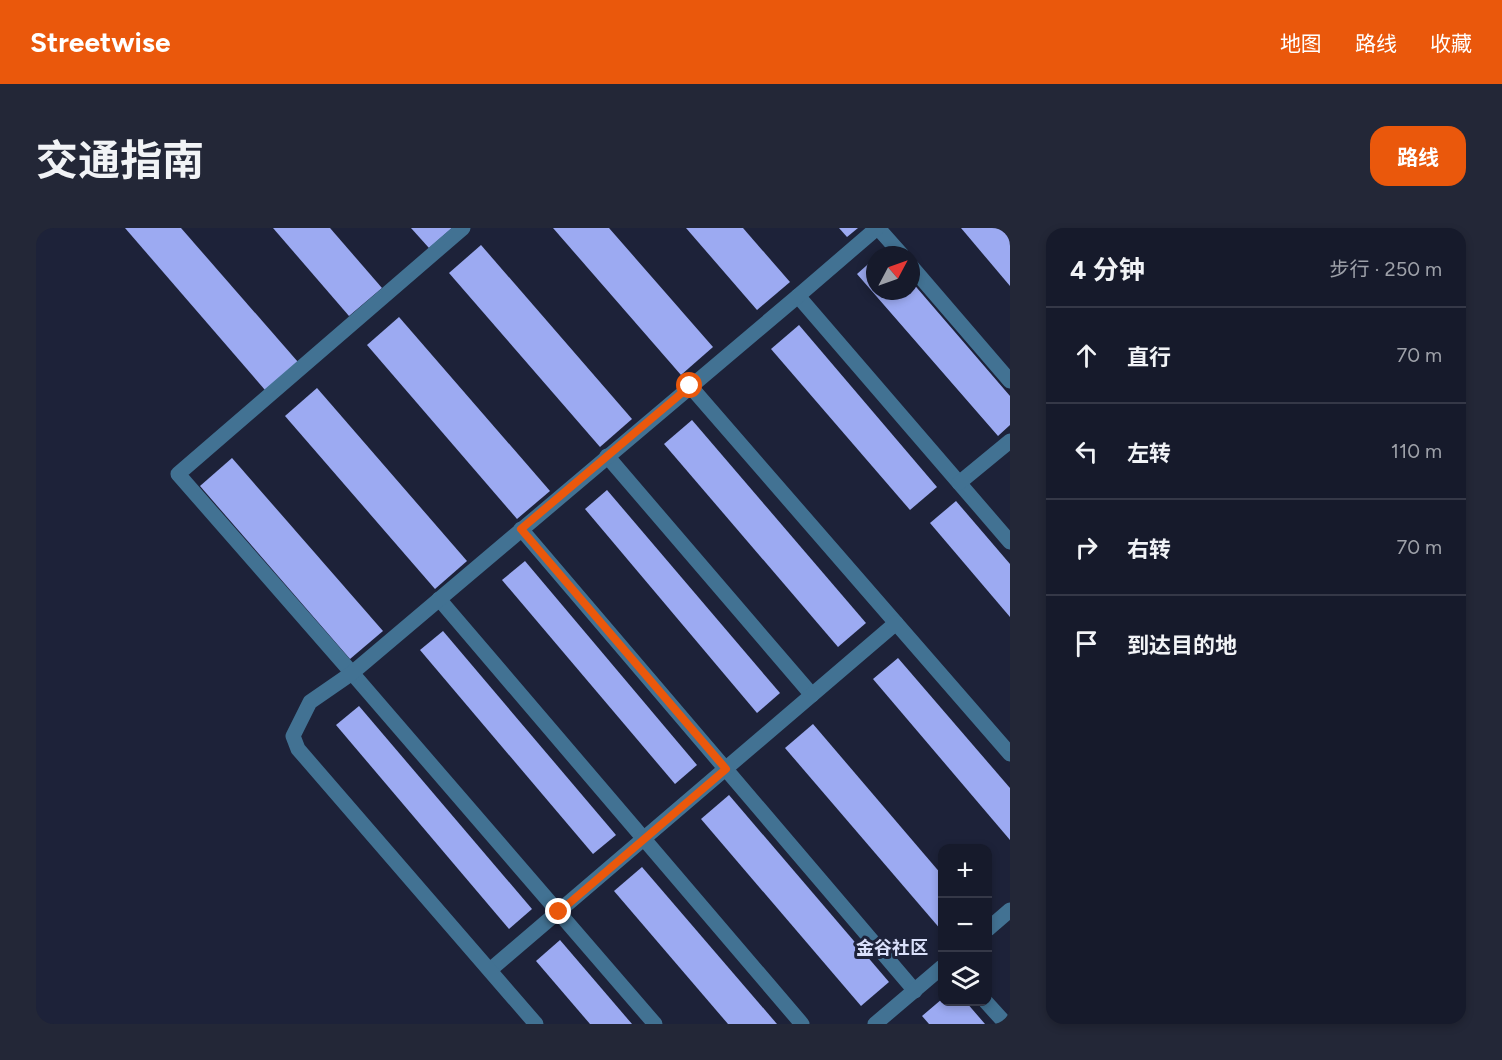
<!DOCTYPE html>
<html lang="zh">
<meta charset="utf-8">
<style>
body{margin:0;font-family:Figtree,"Noto Sans SC",sans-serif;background:#232737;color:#f1f3f6}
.controls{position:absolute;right:18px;bottom:18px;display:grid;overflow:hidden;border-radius:12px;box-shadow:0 3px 9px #0003}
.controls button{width:54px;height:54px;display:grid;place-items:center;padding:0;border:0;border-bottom:2px solid #353847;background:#161a2b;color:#f1f3f6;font:30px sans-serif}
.compass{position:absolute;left:830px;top:18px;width:54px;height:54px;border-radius:50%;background:#161a2b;box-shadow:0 3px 9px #0003;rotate:49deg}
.stop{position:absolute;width:18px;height:18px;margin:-14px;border:4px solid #ea580c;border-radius:50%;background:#fff}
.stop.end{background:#ea580c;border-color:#fff;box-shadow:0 2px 6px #0008}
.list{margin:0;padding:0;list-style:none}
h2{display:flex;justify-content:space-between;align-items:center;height:78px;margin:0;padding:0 24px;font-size:26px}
h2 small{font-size:20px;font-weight:400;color:#9ea1a9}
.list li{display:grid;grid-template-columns:39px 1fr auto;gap:18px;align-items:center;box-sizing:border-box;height:96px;padding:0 24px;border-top:2px solid #353847}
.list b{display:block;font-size:22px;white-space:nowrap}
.list em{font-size:20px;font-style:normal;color:#9ea1a9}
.icon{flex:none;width:33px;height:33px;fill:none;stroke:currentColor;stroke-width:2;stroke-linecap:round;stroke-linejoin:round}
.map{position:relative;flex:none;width:974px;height:796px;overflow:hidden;border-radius:18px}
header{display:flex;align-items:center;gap:36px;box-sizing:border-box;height:84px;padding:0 30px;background:#ea580c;color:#fff}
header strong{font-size:28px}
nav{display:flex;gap:33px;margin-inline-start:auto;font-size:21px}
.intro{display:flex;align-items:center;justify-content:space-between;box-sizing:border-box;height:144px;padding:0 36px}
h1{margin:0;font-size:42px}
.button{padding:15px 27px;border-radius:18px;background:#ea580c;color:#fff;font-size:21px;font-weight:700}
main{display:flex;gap:36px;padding:0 36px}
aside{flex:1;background:#161a2b;border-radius:18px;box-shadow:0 3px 9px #0003}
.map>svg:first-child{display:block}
.building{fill:#9caaf2}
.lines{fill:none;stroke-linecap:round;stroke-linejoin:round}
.minor{stroke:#427293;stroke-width:15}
.route{stroke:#ea580c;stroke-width:8}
.labels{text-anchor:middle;stroke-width:6;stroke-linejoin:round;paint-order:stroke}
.quarter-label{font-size:18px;font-weight:bold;fill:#dae0fa;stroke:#1d2239}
</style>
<header>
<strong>Streetwise</strong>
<nav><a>地图</a><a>路线</a><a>收藏</a></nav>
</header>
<div class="intro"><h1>交通指南</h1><a class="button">路线</a></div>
<main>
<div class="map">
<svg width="974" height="796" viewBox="0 0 974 796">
<rect width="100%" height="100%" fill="#1d2239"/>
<g class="building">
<polygon points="89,0 145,0 262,134 229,162"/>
<polygon points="237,0 294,0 346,60 313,88"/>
<polygon points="375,0 416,0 393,20"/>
<polygon points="517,0 573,0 677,119 645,147"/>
<polygon points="650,0 707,0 754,54 721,82"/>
<polygon points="803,0 822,0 811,9"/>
<polygon points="925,0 965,0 974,11 974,58"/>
<polygon points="445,17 596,191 564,219 413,45"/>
<polygon points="839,30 839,63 875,63 875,53 974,168 974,197 962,208 821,46"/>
<polygon points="363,89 514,263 481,291 331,117"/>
<polygon points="763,97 901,259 874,282 735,121"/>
<polygon points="281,160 431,333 399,361 249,188"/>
<polygon points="656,192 830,395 802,419 628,216"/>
<polygon points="196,230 347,403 314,431 164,258"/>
<polygon points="571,262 744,465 721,485 549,281"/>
<polygon points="920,273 974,336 974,389 894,295"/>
<polygon points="489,333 661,537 639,556 466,352"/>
<polygon points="407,403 580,607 557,626 384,422"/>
<polygon points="862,430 974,560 974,612 837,451"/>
<polygon points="323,478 496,681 473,701 300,497"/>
<polygon points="777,496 906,647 906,703 749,520"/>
<polygon points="693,567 853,754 825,778 665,591"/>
<polygon points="606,639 741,796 692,796 578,663"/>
<polygon points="524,712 596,796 554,796 500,733"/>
<polygon points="906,771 906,774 930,774 949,796 893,796 886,788"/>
</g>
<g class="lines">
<g class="minor">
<polyline points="427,0 142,246 316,445 619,796"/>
<polyline points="842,0 866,27"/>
<polyline points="875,38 974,153"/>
<polyline points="762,68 974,314"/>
<polyline points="654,158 860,395"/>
<polyline points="571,228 776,467"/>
<polyline points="923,255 974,213"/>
<polyline points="485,301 879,763"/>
<polyline points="403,371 766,796"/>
<polyline points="952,701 974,682"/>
<polyline points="454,742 860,395 974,526"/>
<polyline points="950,774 970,796"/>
<polyline points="500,796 262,521 257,508 274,474 316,445 762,68 841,0"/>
<polyline points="839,796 906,739"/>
</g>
</g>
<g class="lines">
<polyline class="route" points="523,684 690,541 485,301 654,158"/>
</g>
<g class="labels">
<g class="quarter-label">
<text x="856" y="726">金谷社区</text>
</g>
</g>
</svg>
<div class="controls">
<button>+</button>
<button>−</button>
<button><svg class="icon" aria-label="layers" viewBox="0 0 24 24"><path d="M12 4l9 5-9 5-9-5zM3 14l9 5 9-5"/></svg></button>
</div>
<svg class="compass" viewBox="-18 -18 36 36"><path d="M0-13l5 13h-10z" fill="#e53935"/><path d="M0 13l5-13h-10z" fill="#9ea1a9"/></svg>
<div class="stop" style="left:654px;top:158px"></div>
<div class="stop end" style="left:523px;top:684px"></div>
</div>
<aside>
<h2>4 分钟<small>步行 · 250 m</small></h2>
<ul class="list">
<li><svg class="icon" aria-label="ahead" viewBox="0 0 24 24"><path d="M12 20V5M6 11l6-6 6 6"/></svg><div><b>直行</b></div><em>70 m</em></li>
<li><svg class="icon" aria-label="left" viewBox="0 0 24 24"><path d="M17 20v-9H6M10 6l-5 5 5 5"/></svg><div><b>左转</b></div><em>110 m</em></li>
<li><svg class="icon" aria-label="right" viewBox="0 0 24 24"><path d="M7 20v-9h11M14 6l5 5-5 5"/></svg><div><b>右转</b></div><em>70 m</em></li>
<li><svg class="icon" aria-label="arrive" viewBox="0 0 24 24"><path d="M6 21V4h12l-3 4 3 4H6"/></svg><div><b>到达目的地</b></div></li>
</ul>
</aside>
</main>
